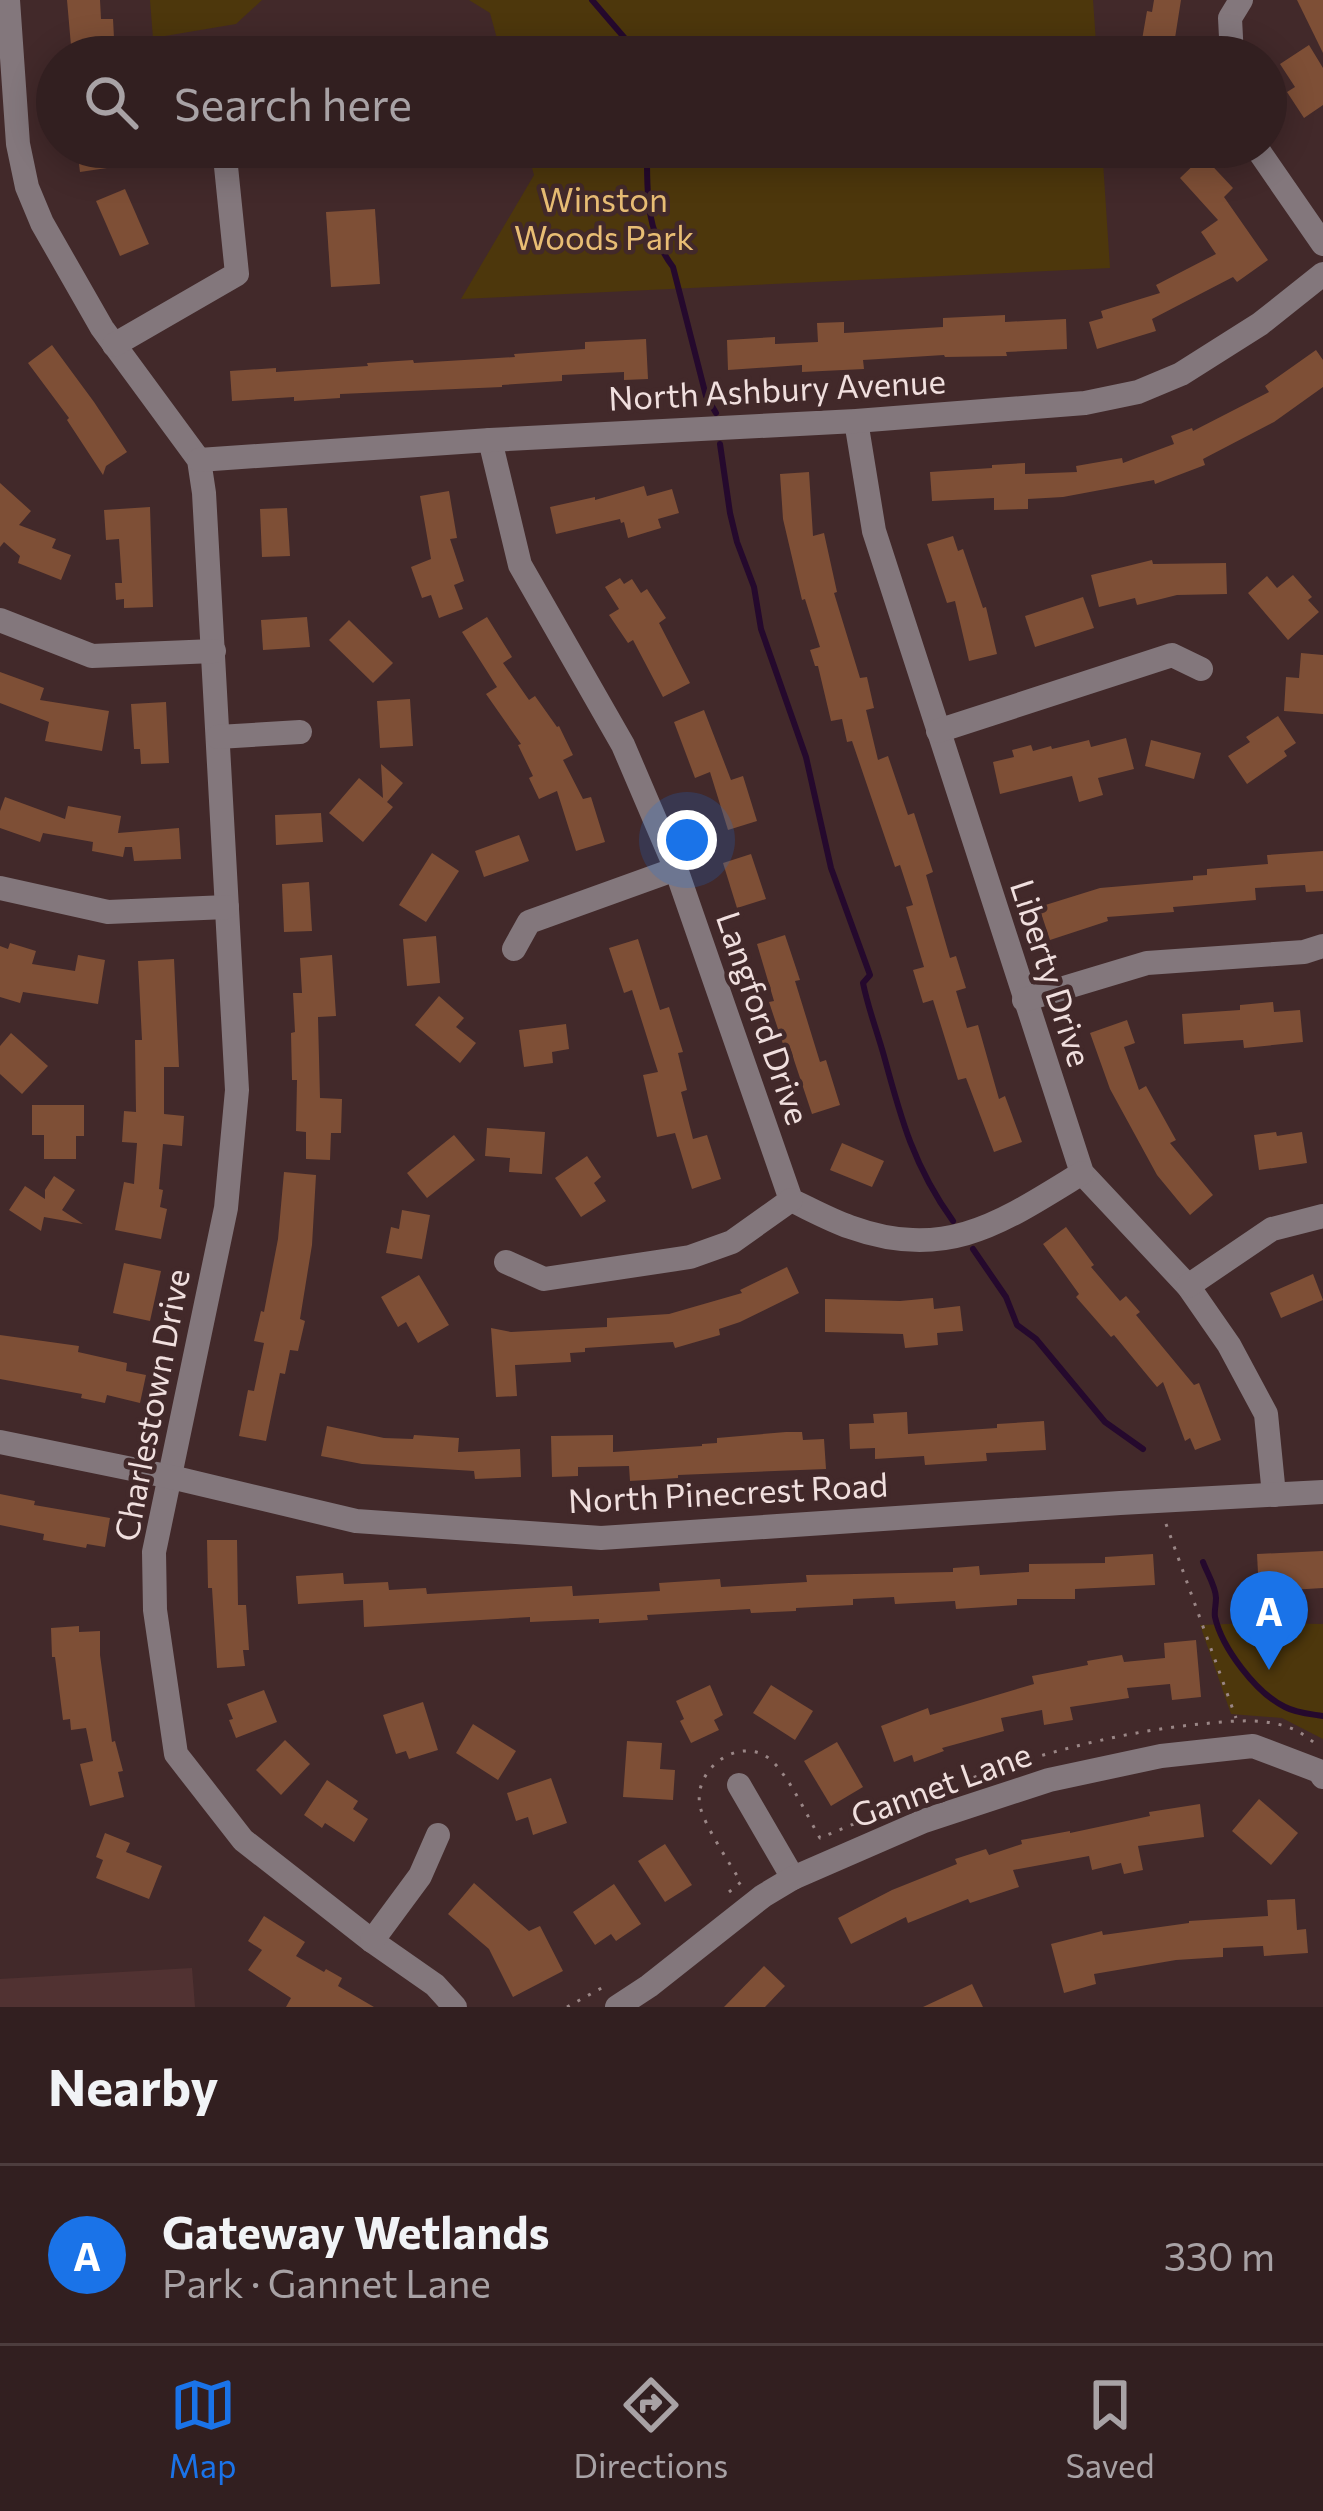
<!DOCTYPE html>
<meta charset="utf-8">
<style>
body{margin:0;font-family:Commissioner,sans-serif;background:#3d2c2d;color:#f1f3f6}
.you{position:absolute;left:687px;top:840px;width:42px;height:42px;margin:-30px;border:9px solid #fff;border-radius:50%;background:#1a73e8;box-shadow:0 0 0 18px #1a73e833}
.badge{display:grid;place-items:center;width:78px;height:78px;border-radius:50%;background:#1a73e8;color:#fff;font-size:39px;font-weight:700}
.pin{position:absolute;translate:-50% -99px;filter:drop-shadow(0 3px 6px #0008)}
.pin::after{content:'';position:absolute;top:63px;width:42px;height:36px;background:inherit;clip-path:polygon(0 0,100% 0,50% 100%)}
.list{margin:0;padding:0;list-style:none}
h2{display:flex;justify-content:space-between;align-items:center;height:156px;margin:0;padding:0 48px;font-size:51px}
h2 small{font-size:39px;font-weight:400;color:#a8a2a5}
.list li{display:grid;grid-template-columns:78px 1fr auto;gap:36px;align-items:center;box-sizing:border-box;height:180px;padding:0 48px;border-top:3px solid #4d3d3e}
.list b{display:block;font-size:45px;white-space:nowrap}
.list p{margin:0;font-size:39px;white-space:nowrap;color:#a8a2a5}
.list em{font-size:39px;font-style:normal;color:#a8a2a5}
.icon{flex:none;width:66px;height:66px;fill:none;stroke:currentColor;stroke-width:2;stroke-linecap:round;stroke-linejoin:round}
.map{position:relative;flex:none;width:1323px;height:2007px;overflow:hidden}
.search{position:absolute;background:#321f20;box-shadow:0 6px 30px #0003;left:36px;right:36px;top:36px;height:132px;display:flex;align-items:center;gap:30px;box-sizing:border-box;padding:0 42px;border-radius:66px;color:#a8a2a5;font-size:45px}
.sheet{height:336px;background:#321f20}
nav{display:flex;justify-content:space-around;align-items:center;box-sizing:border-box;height:168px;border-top:3px solid #4d3d3e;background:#321f20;font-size:33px;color:#a8a2a5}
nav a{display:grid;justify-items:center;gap:6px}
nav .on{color:#1a73e8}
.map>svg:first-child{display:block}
.built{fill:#513232}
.green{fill:#4d370c}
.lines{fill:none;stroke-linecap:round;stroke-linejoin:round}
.stream{stroke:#25092d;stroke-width:6}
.building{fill:#7e4f36}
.path{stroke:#9a8686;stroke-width:3;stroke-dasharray:3 9;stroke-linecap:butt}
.minor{stroke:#83777c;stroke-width:24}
.labels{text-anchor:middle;stroke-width:9;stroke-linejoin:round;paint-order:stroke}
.park-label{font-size:33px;fill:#e8bd74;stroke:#42292a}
.street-label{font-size:33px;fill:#f0dfde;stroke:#42292a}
</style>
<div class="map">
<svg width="1323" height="2007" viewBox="0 0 1323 2007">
<rect width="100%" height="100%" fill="#42292a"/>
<polygon class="built" points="192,1968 195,2007 0,2007 0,1979"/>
<g class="green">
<polygon points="150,0 262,0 236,24 153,38"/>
<polygon points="469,0 1093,0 1097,57 502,57 490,13"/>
<polygon points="526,147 1102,147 1110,268 461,299 534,175"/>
<polygon points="1256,1623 1323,1624 1323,1739 1282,1718 1231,1714 1200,1625"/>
</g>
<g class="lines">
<g class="stream">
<polyline points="592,0 641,57"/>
<path d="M647,147C647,192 645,230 673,267L706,396L716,413"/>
<path d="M720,444L730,513L737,542L754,587L761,629L806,757L831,868L870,975L863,983C868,1008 877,1031 884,1056C901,1119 914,1167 953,1221"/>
<polyline points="973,1249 1006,1297 1017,1325 1036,1339 1105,1422 1143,1449"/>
<path d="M1203,1562C1207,1573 1216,1587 1216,1598C1216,1605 1214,1611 1215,1617C1222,1648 1256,1693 1285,1707C1296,1713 1311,1714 1323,1716"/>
</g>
</g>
<g class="building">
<polygon points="67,0 100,0 101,19 113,19 115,57 72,57"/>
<polygon points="1154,0 1181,0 1172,57 1139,57 1147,11 1152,12"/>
<polygon points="1297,0 1323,0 1323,53"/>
<polygon points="1309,45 1323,68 1323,105 1304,118 1287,92 1295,87 1280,64"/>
<polygon points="77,147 104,147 107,168 80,172"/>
<polygon points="1203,156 1233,188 1224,197 1268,260 1237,282 1233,277 1152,319 1156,331 1097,349 1089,322 1103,318 1101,311 1160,293 1156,285 1216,254 1201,232 1218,220 1180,178"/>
<polygon points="125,189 149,244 120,256 96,201"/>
<polygon points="375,209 380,284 331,287 326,212"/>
<polygon points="1005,315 1005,322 1066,319 1067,349 1006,352 1007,356 945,357 944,355 863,360 864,369 802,372 802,365 728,370 727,340 775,337 775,344 818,342 817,323 844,322 844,333 943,327 943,318"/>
<polygon points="646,339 648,379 624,380 624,372 562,375 562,381 502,385 502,387 340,394 340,398 294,401 294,397 232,401 230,371 276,368 276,372 368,366 367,363 413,360 414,363 515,357 514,354 585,349 585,342"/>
<polygon points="52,345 94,402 127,452 106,466 103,475 67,420 69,418 28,363"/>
<polygon points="1316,350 1323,360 1323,387 1274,422 1203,459 1205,465 1155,484 1154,480 1063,497 1028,499 1028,509 994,510 994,498 932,501 930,472 992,468 992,465 1025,463 1025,474 1077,472 1076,466 1122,458 1123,463 1174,444 1171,436 1192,428 1193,431 1269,392 1265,386"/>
<polygon points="809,472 813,536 824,533 837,592 834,593 860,678 867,677 874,708 866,710 878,760 888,756 908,815 914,813 933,872 926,875 950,958 956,956 966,988 956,991 967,1028 978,1025 999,1099 1005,1096 1022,1142 994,1152 966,1078 958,1080 933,1000 923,1003 913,970 924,967 906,907 913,905 900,865 895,867 852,741 847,742 842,719 831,721 818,666 815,666 810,650 820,647 805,599 802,600 783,519 780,474"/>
<polygon points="0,483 31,511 19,525 56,539 52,548 71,555 61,580 18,563 20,556 4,542 0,547"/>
<polygon points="644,486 647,496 672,489 679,513 658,519 661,528 628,538 624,522 621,523 620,519 556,534 550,507 595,497 595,500"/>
<polygon points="449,491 457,538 450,539 464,581 454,585 463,609 439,618 431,595 422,598 411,567 431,559 420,496"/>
<polygon points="150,507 153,607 124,608 124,599 116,600 115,583 122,583 119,539 106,540 104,510"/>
<polygon points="287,508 290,556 262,557 260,509"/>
<polygon points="953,536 958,551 963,549 983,608 986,607 997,654 969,661 955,601 947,603 927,544"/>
<polygon points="1152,560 1153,564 1226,563 1227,594 1177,595 1137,605 1135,598 1099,607 1091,575"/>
<polygon points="1293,575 1312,597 1308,600 1319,612 1288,640 1248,593 1267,576 1277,588"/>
<polygon points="620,578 624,584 632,579 641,593 647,589 666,618 659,623 690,683 663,697 633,640 628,643 609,615 619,609 605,587"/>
<polygon points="1083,597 1094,628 1035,647 1025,616"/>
<polygon points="307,617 310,647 263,650 261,620"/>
<polygon points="487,617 512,657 503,663 529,700 535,696 557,727 559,726 573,755 563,760 583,799 591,797 605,842 576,851 557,791 539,799 529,778 533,776 518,745 521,744 486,694 497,687 462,632"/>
<polygon points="349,620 393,663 373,683 329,640"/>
<polygon points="1301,653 1323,655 1323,714 1284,711 1286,677 1299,678"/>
<polygon points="0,672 44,688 40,700 109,711 102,751 45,741 49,722 0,703"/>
<polygon points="410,699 413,746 380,748 377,701"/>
<polygon points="166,702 169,763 141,764 140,749 134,749 131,704"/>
<polygon points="704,710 731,780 743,776 757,821 728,830 710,772 695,778 674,722"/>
<polygon points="1278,716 1296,743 1284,751 1287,756 1247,784 1228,756 1250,742 1246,737"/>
<polygon points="1126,738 1134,769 1098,778 1103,795 1079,802 1072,776 1000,794 993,762 1014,757 1012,750 1031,745 1033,751 1051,746 1052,749 1089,740 1091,747"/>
<polygon points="1151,740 1201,753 1194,779 1145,766"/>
<polygon points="381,764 403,783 387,802 393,807 363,842 329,813 359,778 383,798"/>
<polygon points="5,797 65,819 68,806 121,816 118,833 179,828 181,859 134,861 132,847 125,847 123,857 92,851 93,842 43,833 40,842 0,828 0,811"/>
<polygon points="321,813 323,842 276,845 275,815"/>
<polygon points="519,835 529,861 484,877 475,851"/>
<polygon points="1323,851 1323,891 1306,892 1305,885 1255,888 1256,900 1173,907 1174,912 1107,917 1108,921 1050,940 1039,907 1100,888 1193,880 1193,876 1207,875 1207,869 1268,864 1267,855"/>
<polygon points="432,853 459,871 426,922 399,905"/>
<polygon points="751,854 766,899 737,908 723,863"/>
<polygon points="309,882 312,931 284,932 282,884"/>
<polygon points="785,935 800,980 795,981 820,1062 826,1060 840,1105 812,1114 789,1045 784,1047 769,1002 774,1001 757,944"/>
<polygon points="436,936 440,983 407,986 403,939"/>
<polygon points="638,939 660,1010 669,1007 683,1052 678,1053 687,1090 681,1092 693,1139 707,1135 721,1179 692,1189 675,1133 657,1137 643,1075 658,1072 632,990 624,993 609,948"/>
<polygon points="10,943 36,951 32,964 75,971 78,955 105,960 98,1004 23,992 20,1003 0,997 0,946 8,949"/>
<polygon points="332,955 336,1016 318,1017 320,1098 342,1099 341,1133 331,1133 330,1160 306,1159 306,1132 296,1131 297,1080 292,1080 291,1033 295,1032 293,993 302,993 300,958"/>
<polygon points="174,959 179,1067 164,1067 164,1114 184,1116 182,1146 163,1144 159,1189 163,1190 160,1207 167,1209 161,1239 115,1230 124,1182 134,1184 137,1143 122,1142 124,1111 136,1112 135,1040 142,1040 138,961"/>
<polygon points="439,996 464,1018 456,1027 476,1043 460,1063 415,1025"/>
<polygon points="1273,1002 1274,1012 1300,1010 1303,1042 1244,1048 1243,1040 1184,1044 1182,1014 1240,1010 1240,1005"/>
<polygon points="1127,1020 1135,1043 1124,1047 1139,1090 1146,1086 1176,1140 1170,1143 1213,1195 1190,1215 1157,1175 1110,1089 1090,1033"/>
<polygon points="566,1024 569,1049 552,1052 553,1063 524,1067 519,1030"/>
<polygon points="11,1033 48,1066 22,1094 0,1074 0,1046"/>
<polygon points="32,1105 84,1105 84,1136 76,1136 76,1159 44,1159 44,1135 32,1135"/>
<polygon points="487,1128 545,1132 542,1174 509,1172 510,1158 485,1156"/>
<polygon points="1276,1132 1277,1136 1302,1132 1307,1163 1259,1170 1254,1135"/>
<polygon points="454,1135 475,1160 427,1198 407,1173"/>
<polygon points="842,1143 884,1161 872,1187 830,1170"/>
<polygon points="587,1156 601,1177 594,1183 606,1201 581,1217 555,1178"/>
<polygon points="284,1172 316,1175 312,1245 300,1319 305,1321 298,1351 290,1350 285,1374 280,1373 266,1441 239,1436 248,1390 254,1391 264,1343 254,1341 261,1311 264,1312 278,1239"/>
<polygon points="54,1176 75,1190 62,1210 83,1224 44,1217 41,1231 9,1210 25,1186 45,1199 45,1190"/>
<polygon points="402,1210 430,1215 422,1259 386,1253 391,1227 399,1229"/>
<polygon points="1066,1227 1094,1265 1091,1267 1120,1301 1126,1296 1140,1312 1136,1315 1194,1385 1199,1383 1221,1440 1195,1450 1190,1438 1185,1441 1163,1382 1157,1387 1114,1335 1111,1337 1076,1297 1079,1294 1043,1244"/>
<polygon points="124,1263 161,1271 150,1321 113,1313"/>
<polygon points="787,1267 799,1293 740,1322 719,1329 720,1335 675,1348 673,1342 585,1348 585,1352 570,1353 571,1362 515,1365 517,1396 496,1397 491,1328 511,1332 607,1327 607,1318 669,1314 742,1293 740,1290"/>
<polygon points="1313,1274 1323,1300 1281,1318 1270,1293"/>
<polygon points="419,1275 449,1325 418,1343 406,1322 398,1327 381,1297"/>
<polygon points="933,1298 934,1309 960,1306 963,1331 937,1333 938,1345 905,1348 903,1334 825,1332 825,1299 900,1301"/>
<polygon points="0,1335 79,1346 78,1352 127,1363 126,1371 146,1375 140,1403 107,1395 105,1403 81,1398 82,1394 0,1379"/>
<polygon points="907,1412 908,1434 997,1428 997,1424 1044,1421 1046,1450 986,1453 987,1461 925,1465 924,1456 875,1459 875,1448 850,1449 849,1424 874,1423 873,1414"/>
<polygon points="327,1426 384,1438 413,1439 414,1435 459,1438 458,1452 520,1449 521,1477 475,1479 474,1471 362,1464 321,1456"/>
<polygon points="786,1432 802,1432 803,1440 824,1439 826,1469 678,1475 678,1478 630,1481 629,1466 578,1467 578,1476 552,1477 551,1436 613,1435 613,1452 702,1446 702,1444 717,1443 717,1438"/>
<polygon points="0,1494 35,1501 34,1505 110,1518 105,1547 87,1544 86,1548 43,1540 44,1534 0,1525"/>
<polygon points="207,1540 237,1540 238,1605 246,1605 249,1650 243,1650 245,1666 217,1668 212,1588 208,1588"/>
<polygon points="1323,1551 1323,1588 1259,1592 1257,1554"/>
<polygon points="1153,1554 1155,1585 1075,1589 1075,1599 1017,1599 1017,1605 956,1609 955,1601 895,1604 894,1597 853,1599 853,1605 796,1608 796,1611 751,1613 750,1609 647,1615 648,1620 599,1623 599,1619 530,1622 530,1617 364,1627 363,1600 298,1604 296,1576 343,1573 344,1584 388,1582 389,1590 426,1588 427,1594 572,1586 573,1596 660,1591 659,1583 720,1579 721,1587 807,1582 806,1575 953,1572 953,1568 979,1566 980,1575 1029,1572 1029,1564 1105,1563 1105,1557"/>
<polygon points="79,1626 79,1632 100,1631 100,1655 112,1742 115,1741 123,1771 118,1772 124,1797 90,1806 80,1764 93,1761 86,1728 71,1730 70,1719 63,1720 55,1657 52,1657 51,1628"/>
<polygon points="1196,1640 1201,1697 1172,1700 1170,1684 1127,1688 1129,1698 1070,1707 1073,1720 1044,1725 1042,1710 1001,1718 1004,1731 942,1748 944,1751 914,1762 912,1755 894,1762 881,1726 928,1708 930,1715 1034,1684 1032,1676 1088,1665 1087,1661 1122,1655 1124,1662 1165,1658 1164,1643"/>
<polygon points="710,1685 723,1715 714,1720 719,1730 691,1743 680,1721 684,1719 676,1701"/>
<polygon points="771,1685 813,1711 795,1740 753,1713"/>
<polygon points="264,1690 277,1722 236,1738 229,1720 233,1719 227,1704"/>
<polygon points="423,1702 438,1750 409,1759 406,1751 396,1754 383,1715"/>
<polygon points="473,1724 516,1751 498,1780 456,1753"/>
<polygon points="285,1740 310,1764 281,1795 256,1770"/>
<polygon points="627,1741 662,1743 660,1769 675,1770 673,1800 623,1797"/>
<polygon points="837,1742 863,1787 831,1806 804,1761"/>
<polygon points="551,1778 567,1823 533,1835 528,1817 516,1821 507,1793"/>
<polygon points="327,1780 358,1801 353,1809 368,1819 354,1842 325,1823 322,1828 304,1815"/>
<polygon points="1259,1799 1298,1833 1271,1865 1232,1831"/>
<polygon points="1200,1804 1204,1837 1138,1846 1143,1870 1124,1874 1121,1863 1092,1870 1089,1856 1013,1870 1019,1887 970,1903 968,1899 908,1923 906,1917 851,1944 838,1918 892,1890 957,1864 955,1859 986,1849 989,1855 1022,1844 1021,1840 1070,1831 1070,1833 1150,1816 1149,1812"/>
<polygon points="105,1833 130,1843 126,1852 162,1866 149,1899 96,1878 103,1860 96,1857"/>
<polygon points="665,1844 692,1885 665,1902 638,1861"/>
<polygon points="474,1883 529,1931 540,1926 563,1971 513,1997 489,1949 448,1914"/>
<polygon points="614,1884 641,1924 616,1941 611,1934 595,1945 573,1912"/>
<polygon points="1295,1899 1297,1930 1306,1929 1308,1953 1264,1956 1263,1946 1223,1948 1223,1957 1176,1960 1094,1974 1096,1984 1064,1993 1051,1944 1102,1931 1103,1935 1189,1923 1189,1921 1268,1916 1267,1900"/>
<polygon points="264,1916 305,1942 296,1956 324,1972 326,1969 342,1978 338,1986 374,2007 286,2007 291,1998 248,1970 262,1950 248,1941"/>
<polygon points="764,1966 785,1986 765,2007 724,2007"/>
<polygon points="972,1984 983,2007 923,2007"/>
</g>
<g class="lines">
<g class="path">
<polyline points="1166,1524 1236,1718"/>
<path d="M729,1892L741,1882C730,1864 704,1825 700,1806C692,1766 746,1731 775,1764C793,1784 806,1814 820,1838C944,1786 1066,1737 1201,1724C1231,1721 1264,1717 1293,1729C1301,1732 1309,1739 1316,1744"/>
<polyline points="567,2007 607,1985"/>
</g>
<g class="minor">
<polyline points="8,0 18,144 27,187 42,223 102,328 199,460 204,493 237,1090 226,1208 154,1552 155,1610 176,1754 243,1840 372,1941 435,1985 455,2007"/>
<polyline points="1232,57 1230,18 1241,0"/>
<polyline points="1256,147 1323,244"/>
<polyline points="114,345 237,274 224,147"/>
<polyline points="856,421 874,531 1082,1173 1188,1286 1229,1345 1266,1414 1274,1495"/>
<path d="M490,440L520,565L623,745L676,869L791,1200C810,1209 830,1220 850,1227C947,1262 1002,1222 1082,1173"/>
<polyline points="199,460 490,440 856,421 1085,403 1138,392 1181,374 1260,324 1323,274"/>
<polyline points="0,620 92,656 214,651"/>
<polyline points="938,731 1172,655 1201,669"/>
<polyline points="218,737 300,732"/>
<polyline points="0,888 108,912 227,907"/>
<polyline points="514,949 529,922 676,869"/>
<polyline points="1024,1000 1147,963 1304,952 1323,946"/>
<polyline points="506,1262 544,1279 690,1257 732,1242 791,1200"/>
<polyline points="1188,1286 1272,1229 1323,1216"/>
<polyline points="0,1442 171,1477 356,1521 601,1538 1120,1503 1323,1492"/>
<polyline points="739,1785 793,1878"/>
<polyline points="372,1941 420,1876 438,1835"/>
<polyline points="617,2007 649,1986 763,1896 793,1878 924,1821 1049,1780 1161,1756 1253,1746 1319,1771 1323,1777"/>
</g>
</g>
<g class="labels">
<g class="park-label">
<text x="604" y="212">Winston<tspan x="604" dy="38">Woods Park</tspan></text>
</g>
<g class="street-label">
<text transform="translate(777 390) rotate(-3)" y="12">North Ashbury Avenue</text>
<text transform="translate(1051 973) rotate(72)" y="12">Liberty Drive</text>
<text transform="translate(763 1018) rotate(71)" y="12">Langford Drive</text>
<text transform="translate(152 1405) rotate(-79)" y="12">Charlestown Drive</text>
<text transform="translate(728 1493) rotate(-3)" y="12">North Pinecrest Road</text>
<text transform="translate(941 1785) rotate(-20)" y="12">Gannet Lane</text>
</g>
</g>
</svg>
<div class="you"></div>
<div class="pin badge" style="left:1269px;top:1670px">A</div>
<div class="search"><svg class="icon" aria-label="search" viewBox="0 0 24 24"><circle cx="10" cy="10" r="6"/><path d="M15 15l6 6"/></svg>Search here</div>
</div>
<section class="sheet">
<h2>Nearby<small></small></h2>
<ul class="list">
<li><span class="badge">A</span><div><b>Gateway Wetlands</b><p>Park · Gannet Lane</p></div><em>330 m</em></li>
</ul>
</section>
<nav>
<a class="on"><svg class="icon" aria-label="map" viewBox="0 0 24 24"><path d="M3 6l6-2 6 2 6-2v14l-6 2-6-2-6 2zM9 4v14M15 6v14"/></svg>Map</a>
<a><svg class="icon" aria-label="directions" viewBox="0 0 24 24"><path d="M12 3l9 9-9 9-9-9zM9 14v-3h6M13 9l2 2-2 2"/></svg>Directions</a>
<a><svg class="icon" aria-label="saved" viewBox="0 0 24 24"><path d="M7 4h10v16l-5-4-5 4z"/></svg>Saved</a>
</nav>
